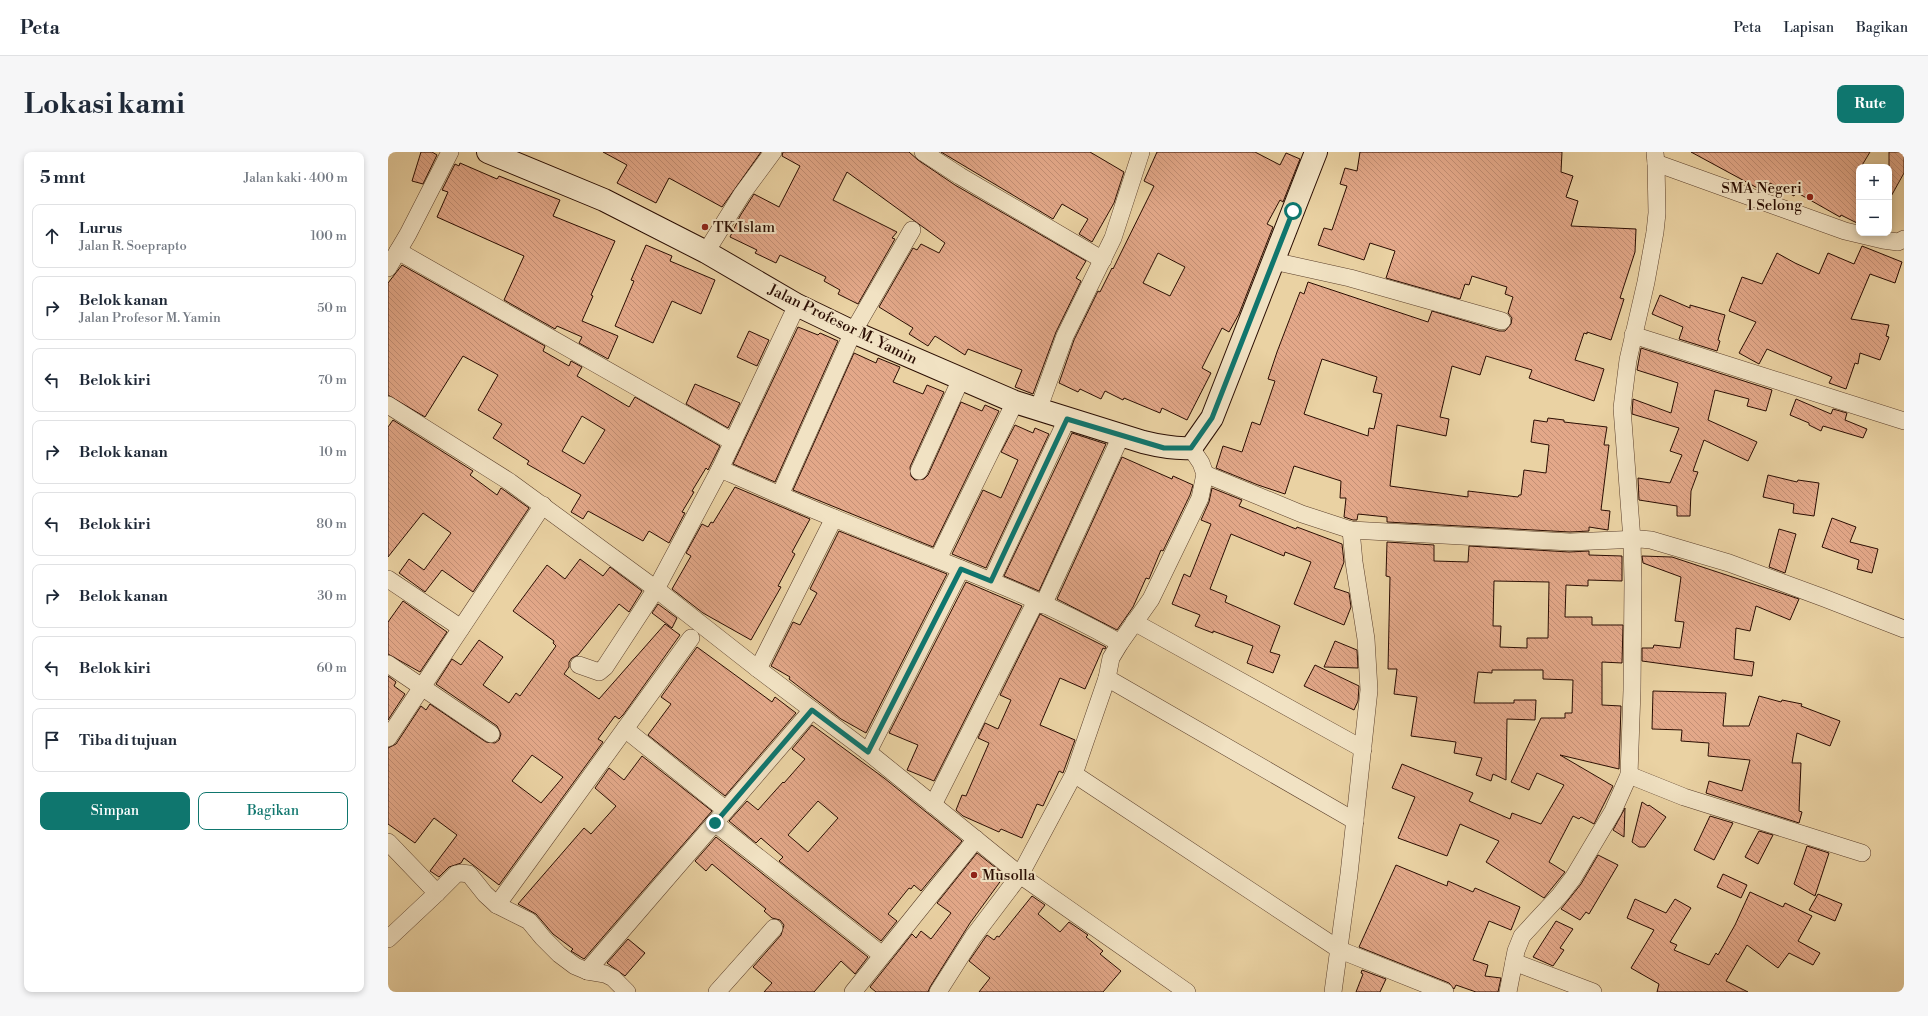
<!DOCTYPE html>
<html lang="id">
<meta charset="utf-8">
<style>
body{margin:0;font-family:"Libre Bodoni",serif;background:#f6f6f7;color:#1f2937}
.controls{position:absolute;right:12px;top:12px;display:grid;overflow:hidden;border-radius:8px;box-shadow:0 2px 6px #0003}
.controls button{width:36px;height:36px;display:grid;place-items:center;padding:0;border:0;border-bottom:1px solid #e0e1e3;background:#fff;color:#1f2937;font:20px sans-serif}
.stop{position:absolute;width:12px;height:12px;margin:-9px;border:3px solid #0f766e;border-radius:50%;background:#fff}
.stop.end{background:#0f766e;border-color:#fff;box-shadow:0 1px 4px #0008}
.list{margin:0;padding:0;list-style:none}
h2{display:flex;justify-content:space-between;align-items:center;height:52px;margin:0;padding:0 16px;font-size:17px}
h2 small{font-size:13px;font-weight:400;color:#747a83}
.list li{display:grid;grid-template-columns:26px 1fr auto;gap:12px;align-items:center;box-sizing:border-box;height:64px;margin:0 8px 8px;padding:0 8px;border:1px solid #e0e1e3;border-radius:8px}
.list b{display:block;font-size:15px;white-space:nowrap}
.list p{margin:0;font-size:13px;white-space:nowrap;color:#747a83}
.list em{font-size:13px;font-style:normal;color:#747a83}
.actions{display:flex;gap:8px;padding:12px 16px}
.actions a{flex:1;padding:9px 0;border:1px solid #0f766e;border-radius:8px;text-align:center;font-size:14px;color:#0f766e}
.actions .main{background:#0f766e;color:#fff}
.icon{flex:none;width:22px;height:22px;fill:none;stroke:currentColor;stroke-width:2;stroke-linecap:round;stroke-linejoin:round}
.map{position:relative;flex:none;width:1516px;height:840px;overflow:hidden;border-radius:8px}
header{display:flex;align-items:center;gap:24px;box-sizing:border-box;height:56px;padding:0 20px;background:#fff;border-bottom:1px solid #e0e1e3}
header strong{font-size:19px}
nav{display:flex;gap:22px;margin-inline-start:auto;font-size:14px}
.intro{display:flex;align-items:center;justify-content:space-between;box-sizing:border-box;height:96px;padding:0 24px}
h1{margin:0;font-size:28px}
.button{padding:10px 18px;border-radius:8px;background:#0f766e;color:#fff;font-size:14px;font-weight:700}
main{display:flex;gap:24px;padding:0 24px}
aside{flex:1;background:#fff;border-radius:8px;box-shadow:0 2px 6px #0003}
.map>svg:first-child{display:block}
.building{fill:url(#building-back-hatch);stroke:#2a0d02;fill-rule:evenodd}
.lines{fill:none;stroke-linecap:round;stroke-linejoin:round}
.minor-casing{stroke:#5a3e2a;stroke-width:18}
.secondary-casing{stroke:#2a0d02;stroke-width:24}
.minor{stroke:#f1e2c3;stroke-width:17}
.secondary{stroke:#f1e2c3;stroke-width:22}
.route{stroke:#0f766e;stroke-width:5}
.poi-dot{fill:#8f2418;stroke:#f1e2c3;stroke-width:1.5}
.labels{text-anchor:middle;stroke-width:4;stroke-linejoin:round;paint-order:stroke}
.poi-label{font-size:15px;fill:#2a0d02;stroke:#f1e2c3;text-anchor:start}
.street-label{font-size:15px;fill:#2a0d02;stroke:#f1e2c3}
</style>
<header>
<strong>Peta</strong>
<nav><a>Peta</a><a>Lapisan</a><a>Bagikan</a></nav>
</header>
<div class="intro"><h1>Lokasi kami</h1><a class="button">Rute</a></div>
<main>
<aside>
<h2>5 mnt<small>Jalan kaki · 400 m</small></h2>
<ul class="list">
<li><svg class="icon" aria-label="ahead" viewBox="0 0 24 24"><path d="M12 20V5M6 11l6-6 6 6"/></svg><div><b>Lurus</b><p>Jalan R. Soeprapto</p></div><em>100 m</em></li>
<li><svg class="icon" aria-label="right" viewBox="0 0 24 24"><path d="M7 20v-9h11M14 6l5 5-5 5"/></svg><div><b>Belok kanan</b><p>Jalan Profesor M. Yamin</p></div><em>50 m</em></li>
<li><svg class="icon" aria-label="left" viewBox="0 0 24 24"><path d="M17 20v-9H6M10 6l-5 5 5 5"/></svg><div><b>Belok kiri</b></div><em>70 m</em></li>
<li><svg class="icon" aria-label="right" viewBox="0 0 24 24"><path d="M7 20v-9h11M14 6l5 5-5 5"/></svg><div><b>Belok kanan</b></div><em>10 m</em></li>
<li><svg class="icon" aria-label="left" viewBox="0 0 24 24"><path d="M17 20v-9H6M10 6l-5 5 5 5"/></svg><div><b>Belok kiri</b></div><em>80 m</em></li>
<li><svg class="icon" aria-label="right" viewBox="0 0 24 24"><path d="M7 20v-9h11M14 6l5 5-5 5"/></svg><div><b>Belok kanan</b></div><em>30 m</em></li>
<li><svg class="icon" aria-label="left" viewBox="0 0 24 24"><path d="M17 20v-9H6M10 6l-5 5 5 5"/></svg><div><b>Belok kiri</b></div><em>60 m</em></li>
<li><svg class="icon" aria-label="arrive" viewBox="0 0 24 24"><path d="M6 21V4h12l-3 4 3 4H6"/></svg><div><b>Tiba di tujuan</b></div></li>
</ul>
<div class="actions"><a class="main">Simpan</a><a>Bagikan</a></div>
</aside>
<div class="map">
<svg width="1516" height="840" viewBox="0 0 1516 840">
<defs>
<pattern id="building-back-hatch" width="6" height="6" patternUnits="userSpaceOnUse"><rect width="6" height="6" fill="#e3a889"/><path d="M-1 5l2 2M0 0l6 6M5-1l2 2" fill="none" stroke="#c38f75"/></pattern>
</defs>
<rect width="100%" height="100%" fill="#ead2a3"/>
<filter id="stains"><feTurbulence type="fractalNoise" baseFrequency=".005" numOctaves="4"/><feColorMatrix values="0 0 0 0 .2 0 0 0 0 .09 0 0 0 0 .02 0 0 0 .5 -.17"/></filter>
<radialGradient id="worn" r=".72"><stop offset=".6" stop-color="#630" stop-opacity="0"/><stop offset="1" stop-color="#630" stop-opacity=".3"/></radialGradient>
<g class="building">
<polygon points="33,0 44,0 49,3 35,32 24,29"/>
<polygon points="215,0 373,0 334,55 281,26 268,51 229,31 239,13"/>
<polygon points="395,0 521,0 530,8 567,33 698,109 688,126 693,129 668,180 645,242 627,235 634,218 580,197 577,203 547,184 540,194 521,182 525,176 491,155 525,96 529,98 533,92 551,101 557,91 459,20 445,48 509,80 504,86 507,87 470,152 450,142 452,138 436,129 438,125 392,103 388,111 367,101 369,98 342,85 352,64 366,42 391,55 412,14 394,4"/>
<polygon points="553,0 702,0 736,20 726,51 704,90 691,82 700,67 674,52 665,67"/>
<path d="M769,0H867L892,13L898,1L912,7L895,50L892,48L879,72L885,75L851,162L841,180L834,176L814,216L823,221L799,268L774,256L772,261L736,246L735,248L717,239L713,247L692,237L690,240L671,231L686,188L710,139L712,140L724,116L725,117L766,34L756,29ZM770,101L797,115L782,144L755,131Z"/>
<path d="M972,0H1174L1173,20L1185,24L1178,45L1190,49L1183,74L1248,77L1247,100L1232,146L1236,147L1223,188L1199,180V182L1196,181L1187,208L1216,217L1206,249L1141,226L1144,218L1098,204L1092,223L1064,214L1052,265L1061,267L1058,284L1009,273L1002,334L1080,345V339L1130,345L1131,343H1133L1136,318L1158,321L1161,293L1143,290L1146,268L1159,270L1160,266L1176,268V270L1219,275L1216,293H1221L1213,358L1222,359L1220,378L1201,375V379L1182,380L999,370V365L970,362L969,368H965L956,365L958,346H952L953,329L906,314L897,342L870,333L828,316L835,294L854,300L864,270L872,273L887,229L880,227L889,200L912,140L916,142L920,130L1040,170L1044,159L1111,179H1117L1123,172L1124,166L1120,161L1125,145L1117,142L1119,135L1084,124L1081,133L1077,132L1072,147L998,126L1007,99L982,91L976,108L930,93L936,76L944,78L959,34L952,32L957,16L969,19ZM934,207L989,225L985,240L994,242L986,277L981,276L980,284L916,262Z"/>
<polygon points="1303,0 1482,0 1473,15 1471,15 1471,72 1453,63 1452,65 1408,40 1406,44 1382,31 1377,40 1375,39"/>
<polygon points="1501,0 1516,0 1516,21 1501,48"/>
<polygon points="72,11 109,27 111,24 172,48 165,64 227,89 203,143 205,144 194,169 230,184 220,207 191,191 194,185 169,174 167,177 116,148 136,104 49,65 60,40 54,38 67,12 71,14"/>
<polygon points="258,93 284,104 282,109 327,128 313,162 284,149 265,191 227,174 246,129 243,128"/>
<polygon points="1474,94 1514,110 1507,131 1482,122 1463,167 1501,173 1498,184 1501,185 1492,208 1472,201 1470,212 1467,211 1458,237 1441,231 1444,225 1379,197 1371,212 1351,201 1368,170 1341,159 1354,125 1374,132 1389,101 1407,111 1431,122 1440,101 1466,112"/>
<path d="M14,113L157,194L155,199L181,214L183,209L194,215L189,224L241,255L247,245L332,294L320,318L318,316L304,339L306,340L294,360L297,361L281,391L261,379L255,389L200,359L195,367L183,360L193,343L139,312L141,309L105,286L114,272L90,258L110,223L75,204L37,265L0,243V131ZM194,264L217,278L196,312L174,299Z"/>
<polygon points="1272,143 1302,156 1302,153 1337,163 1330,188 1332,189 1329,199 1291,187 1295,175 1264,162"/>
<polygon points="410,175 430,183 432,181 450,189 387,330 345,312"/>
<polygon points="361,179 381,188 369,214 349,205"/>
<polygon points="1253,196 1384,238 1378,259 1359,254 1361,247 1327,238 1320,268 1369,290 1360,309 1316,288 1305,319 1310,320 1303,339 1302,364 1289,364 1289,354 1251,348 1250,326 1282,331 1294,303 1282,299 1291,276 1244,262 1245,247 1283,261 1290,231 1249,218"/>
<polygon points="466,201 488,211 490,206 512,215 505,230 535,242 539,233 556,240 522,315 523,324 527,328 536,327 540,323 573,250 594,259 597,253 611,259 545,395 405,338"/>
<polygon points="307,232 352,251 340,276 298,252"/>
<polygon points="1408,247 1443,262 1445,257 1459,261 1457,268 1479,277 1475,286 1435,274 1433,279 1421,273 1421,271 1402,263"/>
<polygon points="5,268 85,319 82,323 109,343 113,336 141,356 85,440 54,418 37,440 11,421 21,407 36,418 63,381 35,361 0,405 0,275"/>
<polygon points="627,273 645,281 647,276 661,282 598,416 564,402 595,338 613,346 630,308 613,300"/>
<polygon points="684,281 718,292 651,439 616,424"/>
<polygon points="734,305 784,327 785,324 805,333 802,343 775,399 773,398 761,427 758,426 745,455 729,478 669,447"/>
<polygon points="1380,323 1409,330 1410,328 1431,331 1426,364 1405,361 1406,352 1375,345"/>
<polygon points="347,335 422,367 404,400 407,402 390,434 393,435 363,488 315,461 284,437 303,404 298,401 314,372 320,375 323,370 325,371"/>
<polygon points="824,336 854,348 851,354 908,377 909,375 954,392 956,410 946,436 961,441 963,455 956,473 906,452 923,410 897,400 896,404 843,382 822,437 839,444 837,450 892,474 882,500 892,503 885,521 859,511 865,494 825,479 825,481 807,474 812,463 784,452 796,422 802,425 823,372 813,368 821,350"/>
<polygon points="1444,366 1468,375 1462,390 1490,397 1484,421 1469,417 1471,408 1434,395"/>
<polygon points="1391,377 1408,382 1397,421 1381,415"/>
<polygon points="451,379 559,422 478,581 453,567 401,527 402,525 383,514 405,470 412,473 429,441 422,437"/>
<path d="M999,390L1046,393V409L1080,410L1081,394L1181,400L1201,399V403L1234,404V429L1200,428V434L1178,433L1177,465H1204V473H1235L1234,511L1214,510V553L1233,554L1231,617L1172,603L1225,634L1206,672L1193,665L1191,667L1185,664L1161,710L1177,720L1156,746L1098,710L1111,689L1072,672L1059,704L1010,686L1027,645L1004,636L1014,612L1085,641L1081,649L1122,667L1124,661L1153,672L1176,633L1149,621L1141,638L1123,630L1153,566H1177V561H1184L1185,528L1155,527V518H1104V521L1090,520L1086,551H1126V548H1148L1147,568L1119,567L1118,628L1105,622L1103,629L1088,623L1094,606L1066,601L1068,590L1023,584L1029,545L1006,542L1009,517H1000L1002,425L998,424ZM1106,429L1161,430L1160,486H1139V496L1112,495L1113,474H1105Z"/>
<polygon points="1254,404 1284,405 1411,447 1402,468 1368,454 1362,479 1348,476 1346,507 1366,510 1364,524 1254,509 1254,496 1265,496 1266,493 1292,496 1296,470 1287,469 1293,425 1255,411"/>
<path d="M192,407L215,424L222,415L254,439L241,460L231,452L190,503L184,506L181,510V515L176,522L211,547L277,472L292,483L235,563L231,567L227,564L210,587L215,590L111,733L76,706L73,711L61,715L51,725L42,719L69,683L46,666L27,691L0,672V596L8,592L33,554L38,558L42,552L98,590L107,591L111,588L113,582L109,574L48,532L64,507L73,513L91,488L115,505L95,533L121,551L128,541L132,544L168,494L165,491L166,489L125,459L159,413L177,427ZM144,603L175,625L153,651L124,629Z"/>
<polygon points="578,430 634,454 546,629 519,618 530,593 501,581"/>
<polygon points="15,449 59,480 32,520 0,502 0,470"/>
<polygon points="270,452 289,466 284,476 264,461"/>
<polygon points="652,462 718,495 717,497 715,496 697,537 672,526 652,573 687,588 675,621 671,619 655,654 649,652 634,686 613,677 611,680 575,664 568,658 574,643 578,644 601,591 590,586 597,571 610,577 623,548 612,543"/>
<polygon points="947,489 969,498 970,516 936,515"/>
<polygon points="309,495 384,550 387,545 408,561 337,644 260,583 283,552 273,545"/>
<polygon points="927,513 971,534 970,549 966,558 916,534"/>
<polygon points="0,524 8,530 6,534 17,542 0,568"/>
<polygon points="1265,539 1338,541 1335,574 1361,574 1371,544 1393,550 1394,548 1414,552 1413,554 1452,569 1442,594 1409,581 1404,611 1413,611 1411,659 1414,660 1411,671 1318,641 1321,629 1354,639 1362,608 1320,604 1321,591 1293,589 1294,578 1264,577"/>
<path d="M424,573L496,626L574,689L533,739L526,733L523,737L521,736L500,762L509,769L493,789L391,709L395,705L373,686L368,691L341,669L359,649L370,658L395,630L396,631L417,607L404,597ZM430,649L450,666L420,700L400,683Z"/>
<polygon points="254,604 324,659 196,807 183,799 185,797 165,782 148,762 130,752 196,676 203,682 228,654 207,636 221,616 236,628"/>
<polygon points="1254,650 1260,654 1261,653 1278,665 1257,695 1251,695 1244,690"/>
<polygon points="1237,656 1236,685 1225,678"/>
<polygon points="1322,664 1345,671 1326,708 1306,698"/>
<polygon points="1371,679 1385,683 1370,712 1357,705"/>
<polygon points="328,685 480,805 467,822 453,809 426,840 376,840 384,831 365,815 393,783 396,773 392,768 384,766 376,759 378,757 324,712 318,719 307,709"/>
<polygon points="1419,694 1441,701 1427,744 1406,732"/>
<polygon points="589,701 617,723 582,771 542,835 540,840 488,840 482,835 524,782 528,786 533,779 543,787 563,761 549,751"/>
<polygon points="1210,703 1230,713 1201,762 1198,760 1192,768 1173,757 1193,732"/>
<polygon points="1008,713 1059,734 1060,729 1085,740 1087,736 1132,755 1123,778 1101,769 1085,808 1100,813 1097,824 1113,826 1110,840 1088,840 1068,833 1066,837 1061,831 971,795"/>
<polygon points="1335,722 1359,733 1353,746 1329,735"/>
<polygon points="1362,740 1395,755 1397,751 1424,764 1410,789 1432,801 1425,813 1401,801 1390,816 1359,793 1338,829 1360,840 1269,840 1271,832 1243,816 1266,778 1239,766 1247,747 1278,761 1287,747 1303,756 1282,790 1289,793 1286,798 1321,813 1328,801 1330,803 1347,773"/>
<polygon points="1430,742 1454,752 1447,769 1421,758"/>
<polygon points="644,744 657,753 650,762 672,780 681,770 700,783 698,785 715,799 712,802 733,819 715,840 591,840 602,826 581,809 599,783 606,788 609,784 611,785"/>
<polygon points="1168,769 1185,777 1172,796 1176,798 1165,814 1145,805"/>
<polygon points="240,787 257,801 237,824 219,811"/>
<polygon points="974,818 998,827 992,840 968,840 975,822 973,821"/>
</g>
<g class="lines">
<g class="minor-casing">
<g id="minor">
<polyline points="535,0 572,24 715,108"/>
<polyline points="1267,1 1268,11 1457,79 1495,88 1510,90 1516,87"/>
<polyline points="10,99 345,290"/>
<polyline points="318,100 354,42 385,0"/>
<polyline points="885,109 962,126 1114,169"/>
<polyline points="0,116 20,82 62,0"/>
<polyline points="1245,183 1516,269"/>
<polyline points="0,253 122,330 268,437 332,317 409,153"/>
<polyline points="650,258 677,184 725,86 753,0"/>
<path d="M332,317C370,333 408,351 446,366C542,406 641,439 732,491"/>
<polyline points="531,319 573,227"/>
<polyline points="817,322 914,362 963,378 1182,390 1252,387 1263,388 1341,411 1436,446 1516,477"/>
<polyline points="392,343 465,180 524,78"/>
<polyline points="550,407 627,250"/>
<polyline points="0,427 73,476"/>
<polyline points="603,429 679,267"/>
<polyline points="655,453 733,284"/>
<polyline points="746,470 975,597"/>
<polyline points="0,512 103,582"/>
<polyline points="191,513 211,520 217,515 268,437 370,517 480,600 632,723 799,840"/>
<polyline points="370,517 446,366"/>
<polyline points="719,526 967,669"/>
<polyline points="237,577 338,658"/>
<polyline points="0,586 155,353"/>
<polyline points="480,600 573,417"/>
<polyline points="686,622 952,798 1057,840"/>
<polyline points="1241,623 1296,645 1474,701"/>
<polyline points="545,653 648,449"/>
<polyline points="327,671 494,803"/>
<polyline points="0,690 49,741 68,722 73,721 81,722 97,742 109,753 141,769 155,786 171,802 187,814 199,819 217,822 225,826 239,840"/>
<polyline points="109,753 303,486"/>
<polyline points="0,787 49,741"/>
<polyline points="1126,810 1205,840"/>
<polyline points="199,819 424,558"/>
<polyline points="329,840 386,776"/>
<polyline points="465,840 588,687"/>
<polyline points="550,840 585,785 632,723 686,622 719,526 723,506 732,491 763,447 812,346 817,322 813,311 803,296"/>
<polyline points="945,840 961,722 981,538 978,487 966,410 963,378"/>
<polyline points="1120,840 1128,799 1134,784 1172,743 1185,726 1225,659 1241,623 1244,538 1245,430 1244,388 1234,256 1240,208 1258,130 1267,80 1269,61 1268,11"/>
</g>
</g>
<g class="secondary-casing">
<path id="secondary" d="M100,0L216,48L318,100L409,153L465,180L627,250L755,290C771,294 786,297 803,296L824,266L928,0"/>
</g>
<use href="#minor" class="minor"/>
<use href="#secondary" class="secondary"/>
</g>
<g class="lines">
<polyline class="route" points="327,671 424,558 480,600 573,417 603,429 679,267 776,296 803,296 824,266 905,59"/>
</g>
<g class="poi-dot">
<circle cx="1422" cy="45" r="4"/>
<circle cx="317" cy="75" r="4"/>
<circle cx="586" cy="723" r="4"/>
</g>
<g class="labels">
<g class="poi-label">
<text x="1414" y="41" text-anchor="end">SMA Negeri<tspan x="1414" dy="17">1 Selong</tspan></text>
<text x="325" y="80">TK Islam</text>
<text x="594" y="728">Musolla</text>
</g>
<g class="street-label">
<text transform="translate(455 172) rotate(26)" y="5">Jalan Profesor M. Yamin</text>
</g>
</g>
<rect width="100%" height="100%" filter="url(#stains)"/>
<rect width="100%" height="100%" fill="url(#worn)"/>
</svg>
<div class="controls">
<button>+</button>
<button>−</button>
</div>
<div class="stop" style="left:905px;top:59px"></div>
<div class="stop end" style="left:327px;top:671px"></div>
</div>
</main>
